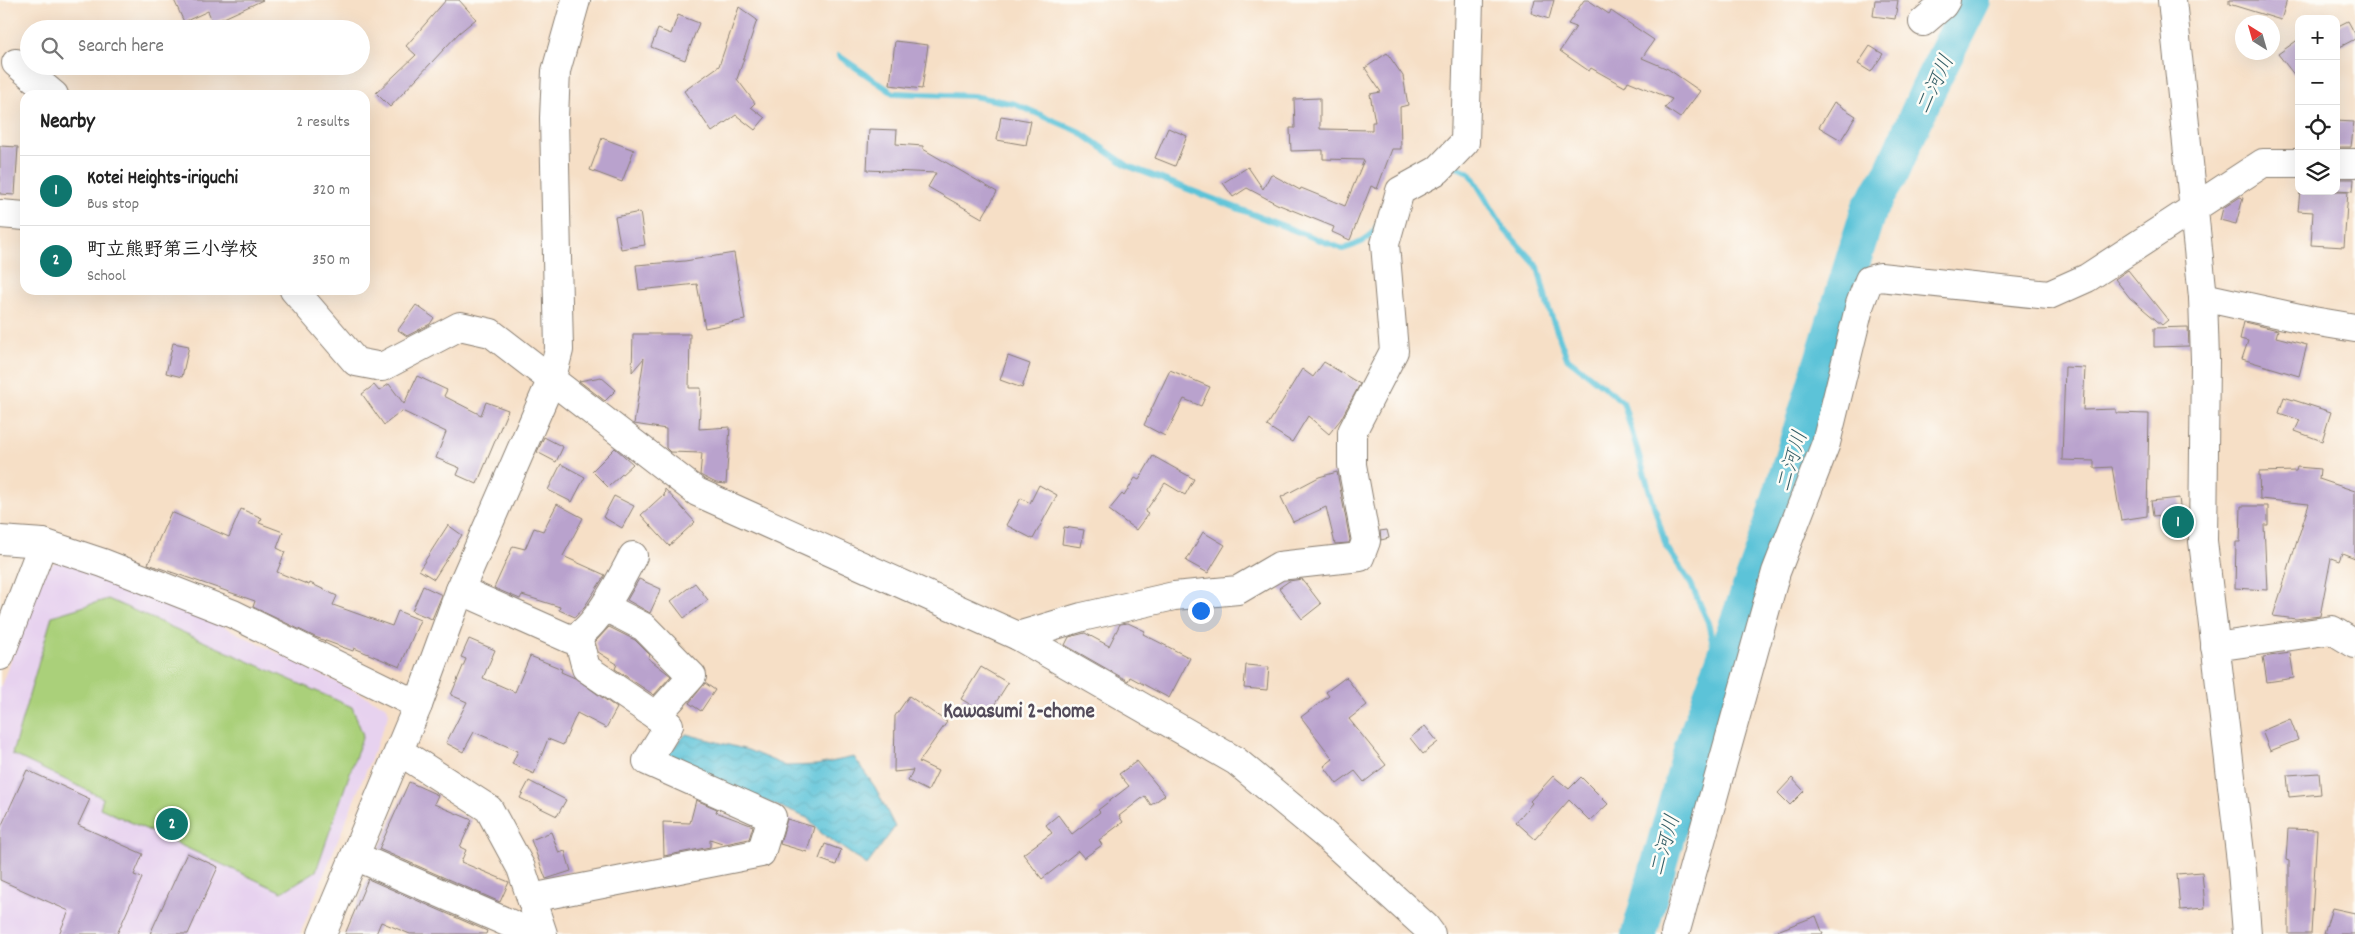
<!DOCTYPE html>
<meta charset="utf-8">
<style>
body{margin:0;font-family:Dekko,"Klee One",sans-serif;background:#f6f6f6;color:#222}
.controls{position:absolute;right:15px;top:15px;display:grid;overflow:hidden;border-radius:10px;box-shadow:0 5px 20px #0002}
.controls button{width:45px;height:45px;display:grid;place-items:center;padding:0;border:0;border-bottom:1px solid #e0e0e0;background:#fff;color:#222;font:25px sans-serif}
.compass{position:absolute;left:2235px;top:15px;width:45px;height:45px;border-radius:50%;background:#fff;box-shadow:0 5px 20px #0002;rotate:323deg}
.you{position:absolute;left:1200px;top:610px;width:18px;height:18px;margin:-12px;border:4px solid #fff;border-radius:50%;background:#1a73e8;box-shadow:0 0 0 8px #1a73e833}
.badge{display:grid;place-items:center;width:32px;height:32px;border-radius:50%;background:#0f766e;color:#fff;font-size:16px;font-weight:700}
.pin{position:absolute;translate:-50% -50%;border:2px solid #fff;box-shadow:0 1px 5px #0006}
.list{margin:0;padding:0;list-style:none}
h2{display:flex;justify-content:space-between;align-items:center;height:65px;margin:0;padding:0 20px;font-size:21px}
h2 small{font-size:16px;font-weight:400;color:#767676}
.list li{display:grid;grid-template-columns:32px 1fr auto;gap:15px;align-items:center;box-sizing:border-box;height:70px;padding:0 20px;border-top:1px solid #e0e0e0}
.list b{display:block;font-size:19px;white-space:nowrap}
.list p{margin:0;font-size:16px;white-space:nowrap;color:#767676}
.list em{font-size:16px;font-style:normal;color:#767676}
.icon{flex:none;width:28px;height:28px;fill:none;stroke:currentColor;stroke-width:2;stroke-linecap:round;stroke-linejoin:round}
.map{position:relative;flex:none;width:2355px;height:934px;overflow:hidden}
.search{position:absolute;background:#fff;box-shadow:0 5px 20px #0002;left:20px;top:20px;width:350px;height:55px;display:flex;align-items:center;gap:12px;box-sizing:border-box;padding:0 18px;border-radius:28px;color:#767676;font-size:19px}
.panel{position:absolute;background:#fff;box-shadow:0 5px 20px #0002;left:20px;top:90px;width:350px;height:205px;border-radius:15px}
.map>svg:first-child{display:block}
.built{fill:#e7d2ef}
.garden{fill:#aad07a;stroke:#63764b}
.water{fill:url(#water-waves);stroke:#3c707a}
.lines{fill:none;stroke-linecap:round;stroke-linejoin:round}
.stream{stroke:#5bc3d8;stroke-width:6}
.river{stroke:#5bc3d8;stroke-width:36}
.building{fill:#b9a2cd}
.minor-casing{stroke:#897e71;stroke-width:30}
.minor{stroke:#fff;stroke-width:28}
.labels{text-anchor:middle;stroke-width:5;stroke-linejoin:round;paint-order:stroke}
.water-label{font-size:21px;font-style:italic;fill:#355f67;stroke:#fdfcf7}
.neighbourhood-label{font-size:21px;font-weight:bold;fill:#534b5a;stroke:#fdfcf7}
</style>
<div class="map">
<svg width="2355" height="934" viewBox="0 0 2355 934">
<defs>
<pattern id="water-waves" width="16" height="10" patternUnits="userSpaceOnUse" patternTransform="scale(1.25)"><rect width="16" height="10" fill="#5bc3d8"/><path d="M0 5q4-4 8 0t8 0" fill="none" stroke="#4fa7b9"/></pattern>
</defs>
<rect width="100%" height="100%" fill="#fdfcf7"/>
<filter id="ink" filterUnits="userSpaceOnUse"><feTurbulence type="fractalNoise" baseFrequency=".02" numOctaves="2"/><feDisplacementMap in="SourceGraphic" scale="10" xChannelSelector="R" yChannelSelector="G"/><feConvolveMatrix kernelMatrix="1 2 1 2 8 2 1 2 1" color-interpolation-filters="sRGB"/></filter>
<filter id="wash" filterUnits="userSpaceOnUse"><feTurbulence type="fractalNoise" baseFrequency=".0096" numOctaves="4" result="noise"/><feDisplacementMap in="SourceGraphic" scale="20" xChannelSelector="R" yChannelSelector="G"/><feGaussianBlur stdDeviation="1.12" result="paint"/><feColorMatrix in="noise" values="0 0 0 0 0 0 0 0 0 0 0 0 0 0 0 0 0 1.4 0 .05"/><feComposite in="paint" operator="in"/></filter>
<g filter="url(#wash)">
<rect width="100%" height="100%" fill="#f6dfc6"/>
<polygon class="built" points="62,557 150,590 387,707 389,714 300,934 0,934 0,688 45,570"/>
<polygon class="garden" points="108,599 352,707 363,735 316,871 282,892 100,808 103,798 12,754 52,616"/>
<polygon class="water" points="686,734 748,750 786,766 817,765 854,757 875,787 895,827 867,865 821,833 807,818 663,759"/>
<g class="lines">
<g class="stream">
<path d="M839,56L893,93L973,96L1015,104L1078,131L1128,166L1343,249C1356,245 1371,240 1377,226"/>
<polyline points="1453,165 1470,173 1505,230 1538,267 1548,307 1567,358 1623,402 1666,546 1691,584 1708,622 1719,673"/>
<polyline points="1402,178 1412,165 1433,159"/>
</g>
<polyline class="river" points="1639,934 1692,748 1763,552 1869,209 1892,172 1928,90 1973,0"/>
</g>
<g id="blocks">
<g class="building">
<polygon points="174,0 263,0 213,23 208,11 184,22"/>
<polygon points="446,0 459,0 476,19 459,33 390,107 376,93 416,55 406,46"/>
<polygon points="1535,0 1554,0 1549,19 1531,13"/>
<polygon points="1584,0 1588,0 1609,14 1611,11 1654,40 1642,58 1668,69 1700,91 1680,118 1665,108 1672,99 1628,81 1625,87 1591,68 1589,71 1560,51 1576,27 1568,24"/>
<polygon points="1875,0 1898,0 1895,19 1873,16"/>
<polygon points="2229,0 2287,0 2281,20 2229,4"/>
<polygon points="739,7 757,20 737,79 755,103 751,107 765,118 755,130 736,115 712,132 684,91 719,66"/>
<polygon points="678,15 699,23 685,60 651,47 658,29 671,34"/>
<polygon points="2348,21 2355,34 2355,39 2336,49 2336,27"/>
<polygon points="2299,39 2299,81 2278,54"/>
<polygon points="895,41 928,45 922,89 890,85"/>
<polygon points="1870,46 1883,54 1871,72 1858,64"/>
<polygon points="1387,53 1403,76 1408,105 1400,107 1401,149 1392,149 1377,189 1371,186 1350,240 1332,232 1334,227 1277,204 1247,188 1233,197 1223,183 1248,167 1263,189 1271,174 1300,190 1301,188 1345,206 1364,160 1323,159 1323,150 1291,151 1290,128 1295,128 1294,99 1320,98 1320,129 1372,130 1372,122 1375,122 1370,94 1381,92 1365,68"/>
<polygon points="1834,102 1856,116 1841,140 1819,127"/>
<polygon points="1001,116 1031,121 1026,145 997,140"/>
<polygon points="2336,121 2354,122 2351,147 2336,147"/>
<polygon points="1168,128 1187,136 1175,166 1155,158"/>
<polygon points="869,129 897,130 896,144 923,146 923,149 997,192 982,218 928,187 936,173 867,170"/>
<polygon points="602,138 634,150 622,182 590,170"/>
<polygon points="0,146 18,147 15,195 0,194"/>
<polygon points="2336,179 2354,179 2353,191 2336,190"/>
<polygon points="2300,191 2348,191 2344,247 2311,245 2313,212 2298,211"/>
<polygon points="2240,197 2243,198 2236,224 2220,220 2223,208"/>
<polygon points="640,212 645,245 621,249 615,217"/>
<polygon points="734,253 745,320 705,328 697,284 639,290 636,265 685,261"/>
<polygon points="2128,270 2168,320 2162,325 2130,298 2115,279"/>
<polygon points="416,305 434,318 430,324 407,336 398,330"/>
<polygon points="2244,322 2278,330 2276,337 2307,345 2299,376 2242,359 2248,341 2240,339"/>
<polygon points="2188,327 2189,346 2154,347 2154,328"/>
<polygon points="633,334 690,334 689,388 701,388 699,429 730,427 726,484 716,483 700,475 702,453 670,452 666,448 666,429 634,424 644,358 632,372"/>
<polygon points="173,343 189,346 182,377 166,373"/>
<polygon points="1008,356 1030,364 1022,388 1000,380"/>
<polygon points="1324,362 1360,384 1341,419 1329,434 1308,416 1292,442 1267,426 1302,369 1313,377"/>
<polygon points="2065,367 2085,368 2083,410 2116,409 2116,413 2149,414 2147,516 2121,520 2112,467 2094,468 2094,461 2062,460"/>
<polygon points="1170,370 1210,387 1201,406 1184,399 1165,436 1144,425"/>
<polygon points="417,376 447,390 444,396 481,415 486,402 508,410 477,484 457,475 460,468 436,458 446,432 402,411 384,425 362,394 374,385 379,391 389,384 404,404"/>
<polygon points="601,377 616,390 605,401 579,381"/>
<polygon points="2284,397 2331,412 2322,441 2295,431 2300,420 2279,413"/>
<polygon points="544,437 563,447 556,462 537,452"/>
<polygon points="615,448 633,464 608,487 592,471"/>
<polygon points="1153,456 1194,479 1185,495 1165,483 1145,512 1148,514 1136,530 1109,510 1122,494 1124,496 1135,478 1139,480"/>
<polygon points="561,464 585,477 572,502 548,490"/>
<polygon points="2297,467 2320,469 2319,479 2355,491 2355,558 2342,553 2339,561 2331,558 2320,616 2296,619 2273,616 2309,504 2260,499 2259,472 2296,471"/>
<polygon points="1337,472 1350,540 1349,543 1335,544 1326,507 1293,522 1281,497 1319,477"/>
<polygon points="1039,485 1057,495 1033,539 1006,525 1021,498 1030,503"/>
<polygon points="665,489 695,522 669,546 641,515 663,495 664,497"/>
<polygon points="614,496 634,506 622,528 603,517"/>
<polygon points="2179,498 2181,513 2153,516 2151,501"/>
<polygon points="557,504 583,518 563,556 605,575 585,606 575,617 559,610 560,607 522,595 520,599 494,588 513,546 525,549 534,528 543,531"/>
<polygon points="2241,506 2268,506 2268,525 2264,525 2267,590 2235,588 2236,542 2240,542"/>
<polygon points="241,509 262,518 259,523 283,532 277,548 285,552 277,572 309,585 310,583 337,596 333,605 392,626 398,611 420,620 400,667 354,648 353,651 315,637 253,607 255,601 148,564 171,512 229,537"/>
<polygon points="448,525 462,535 434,579 419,570"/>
<polygon points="1064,527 1084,530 1081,547 1062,544"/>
<polygon points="1387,530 1389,538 1381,540 1380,531"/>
<polygon points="1203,532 1225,545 1208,573 1186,561"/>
<polygon points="639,579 661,589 650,613 627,600"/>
<polygon points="1302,579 1321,604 1302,619 1279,588 1289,581"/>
<polygon points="695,583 708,600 684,618 671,601"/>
<polygon points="423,586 442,595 432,619 412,611"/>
<polygon points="1128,623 1145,631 1143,634 1190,658 1169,698 1130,677 1128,681 1065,645 1069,637 1085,633 1109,646 1120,624"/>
<polygon points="609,627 635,640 650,655 648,658 671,676 654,695 615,669 617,664 598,652 595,642"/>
<polygon points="469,639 495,650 483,678 515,692 530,656 562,669 561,672 575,678 617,708 606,728 577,713 563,745 548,739 534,774 512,764 518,751 474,732 463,752 446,743 467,702 451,695 466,659 461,657"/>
<polygon points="2290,653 2294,678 2267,682 2263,657"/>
<polygon points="1246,665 1269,667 1267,690 1244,688"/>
<polygon points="981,667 1008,683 988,715 961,699"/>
<polygon points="1346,677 1367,705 1349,719 1386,765 1364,782 1355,771 1337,784 1324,766 1333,759 1301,717 1329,696 1326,692"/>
<polygon points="705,683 715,690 701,711 689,703"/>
<polygon points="909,696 947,722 919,762 938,771 928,791 908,781 913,770 894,772 895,716"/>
<polygon points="2290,719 2298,740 2270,751 2262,731"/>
<polygon points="1425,726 1438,742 1423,754 1410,738"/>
<polygon points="1137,761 1165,795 1151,805 1145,796 1119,816 1123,822 1099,840 1102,845 1084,858 1078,851 1042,879 1023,854 1052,833 1046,825 1058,815 1072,834 1100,812 1098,810 1129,786 1119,774"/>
<polygon points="27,770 90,799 78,825 143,854 134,875 142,878 117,934 59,934 69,911 0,880 0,829"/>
<polygon points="2319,773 2321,794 2289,797 2287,775"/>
<polygon points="1553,776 1569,789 1581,777 1608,804 1590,821 1569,800 1535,839 1516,822 1532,803 1530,801"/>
<polygon points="1792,778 1804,791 1790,805 1778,793"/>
<polygon points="529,781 566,800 557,816 520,798"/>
<polygon points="409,782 438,795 434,804 472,820 460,847 466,850 461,862 509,882 500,902 379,849"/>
<polygon points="696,800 717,809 716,812 753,826 749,839 725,844 710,839 710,847 664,856 663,822 690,823"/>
<polygon points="787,819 814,827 807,852 780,844"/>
<polygon points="2288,829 2317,830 2311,934 2289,934 2289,861 2286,860"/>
<polygon points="551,832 559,853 565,851 571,871 546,879 531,840"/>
<polygon points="825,844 841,850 836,865 819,859"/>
<polygon points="187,853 218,867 188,934 150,934"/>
<polygon points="2202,872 2205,908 2180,910 2177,874"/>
<polygon points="368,879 487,931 486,934 410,934 381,922 376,934 345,934"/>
<polygon points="2332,908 2355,913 2355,934 2324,934"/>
<polygon points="1816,916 1823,934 1772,934 1772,933"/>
</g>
</g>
</g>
<g filter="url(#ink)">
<use href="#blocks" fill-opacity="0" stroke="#897e71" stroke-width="1"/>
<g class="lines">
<g class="minor-casing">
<g id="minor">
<polyline points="2172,0 2203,297 2205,360 2203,541 2242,870 2247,934"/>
<polyline points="1923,22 1943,5 1946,0"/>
<polyline points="16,63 54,95"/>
<polyline points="2336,163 2355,163"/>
<polyline points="0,214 25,216"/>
<polyline points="294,290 356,362 382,367 460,326 491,333 697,492 1018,636 1236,761 1325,835 1425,926 1431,934"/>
<polyline points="2203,297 2313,321 2355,328"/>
<polyline points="0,540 43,543 103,563 233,614 418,705"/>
<path d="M460,590L570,639C595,633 621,578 633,556"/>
<polyline points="1018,636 1082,617 1174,596 1238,590 1279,566 1360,557 1366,541 1352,465 1352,432 1394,351 1385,244 1400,191 1438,170 1465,142 1469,0"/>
<polyline points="578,637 586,668 656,716"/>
<polyline points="2215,647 2332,630 2355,644"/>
<polyline points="0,656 43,543"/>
<polyline points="399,751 489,809 521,868 543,934"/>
<polyline points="355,856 534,934"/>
<polyline points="531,898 761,853 772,817 647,761 669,725 656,716 692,676 644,627 605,607"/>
<polyline points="322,934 418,705 460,590 551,381 559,350 554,118 556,71 576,0"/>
<polyline points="1675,934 1776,572 1826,443 1860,304 1869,280 1880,277 2049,295 2087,278 2263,163 2299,163"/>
</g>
</g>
<use href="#minor" class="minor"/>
</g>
</g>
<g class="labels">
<g class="water-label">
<text transform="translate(1934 84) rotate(-65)" y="7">二河川</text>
<text transform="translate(1791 461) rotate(-73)" y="7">二河川</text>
<text transform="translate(1664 845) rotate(-74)" y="7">二河川</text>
</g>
<g class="neighbourhood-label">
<text x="1019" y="717">Kawasumi 2-chome</text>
</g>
</g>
</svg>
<div class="controls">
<button>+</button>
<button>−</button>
<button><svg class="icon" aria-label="locate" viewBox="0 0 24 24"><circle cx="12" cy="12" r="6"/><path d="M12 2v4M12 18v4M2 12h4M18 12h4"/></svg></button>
<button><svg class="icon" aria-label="layers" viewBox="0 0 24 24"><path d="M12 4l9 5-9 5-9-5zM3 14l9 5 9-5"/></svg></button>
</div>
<svg class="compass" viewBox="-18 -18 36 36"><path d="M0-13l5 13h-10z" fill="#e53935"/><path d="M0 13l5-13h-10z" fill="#767676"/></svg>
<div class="you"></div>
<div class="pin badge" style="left:2178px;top:522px">1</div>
<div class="pin badge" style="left:172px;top:824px">2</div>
<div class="search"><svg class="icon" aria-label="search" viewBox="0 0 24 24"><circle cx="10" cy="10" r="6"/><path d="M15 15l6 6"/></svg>Search here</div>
<section class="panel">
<h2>Nearby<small>2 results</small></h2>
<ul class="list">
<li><span class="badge">1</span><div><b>Kotei Heights-iriguchi</b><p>Bus stop</p></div><em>320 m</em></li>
<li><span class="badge">2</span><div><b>町立熊野第三小学校</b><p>School</p></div><em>350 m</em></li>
</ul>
</section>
</div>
